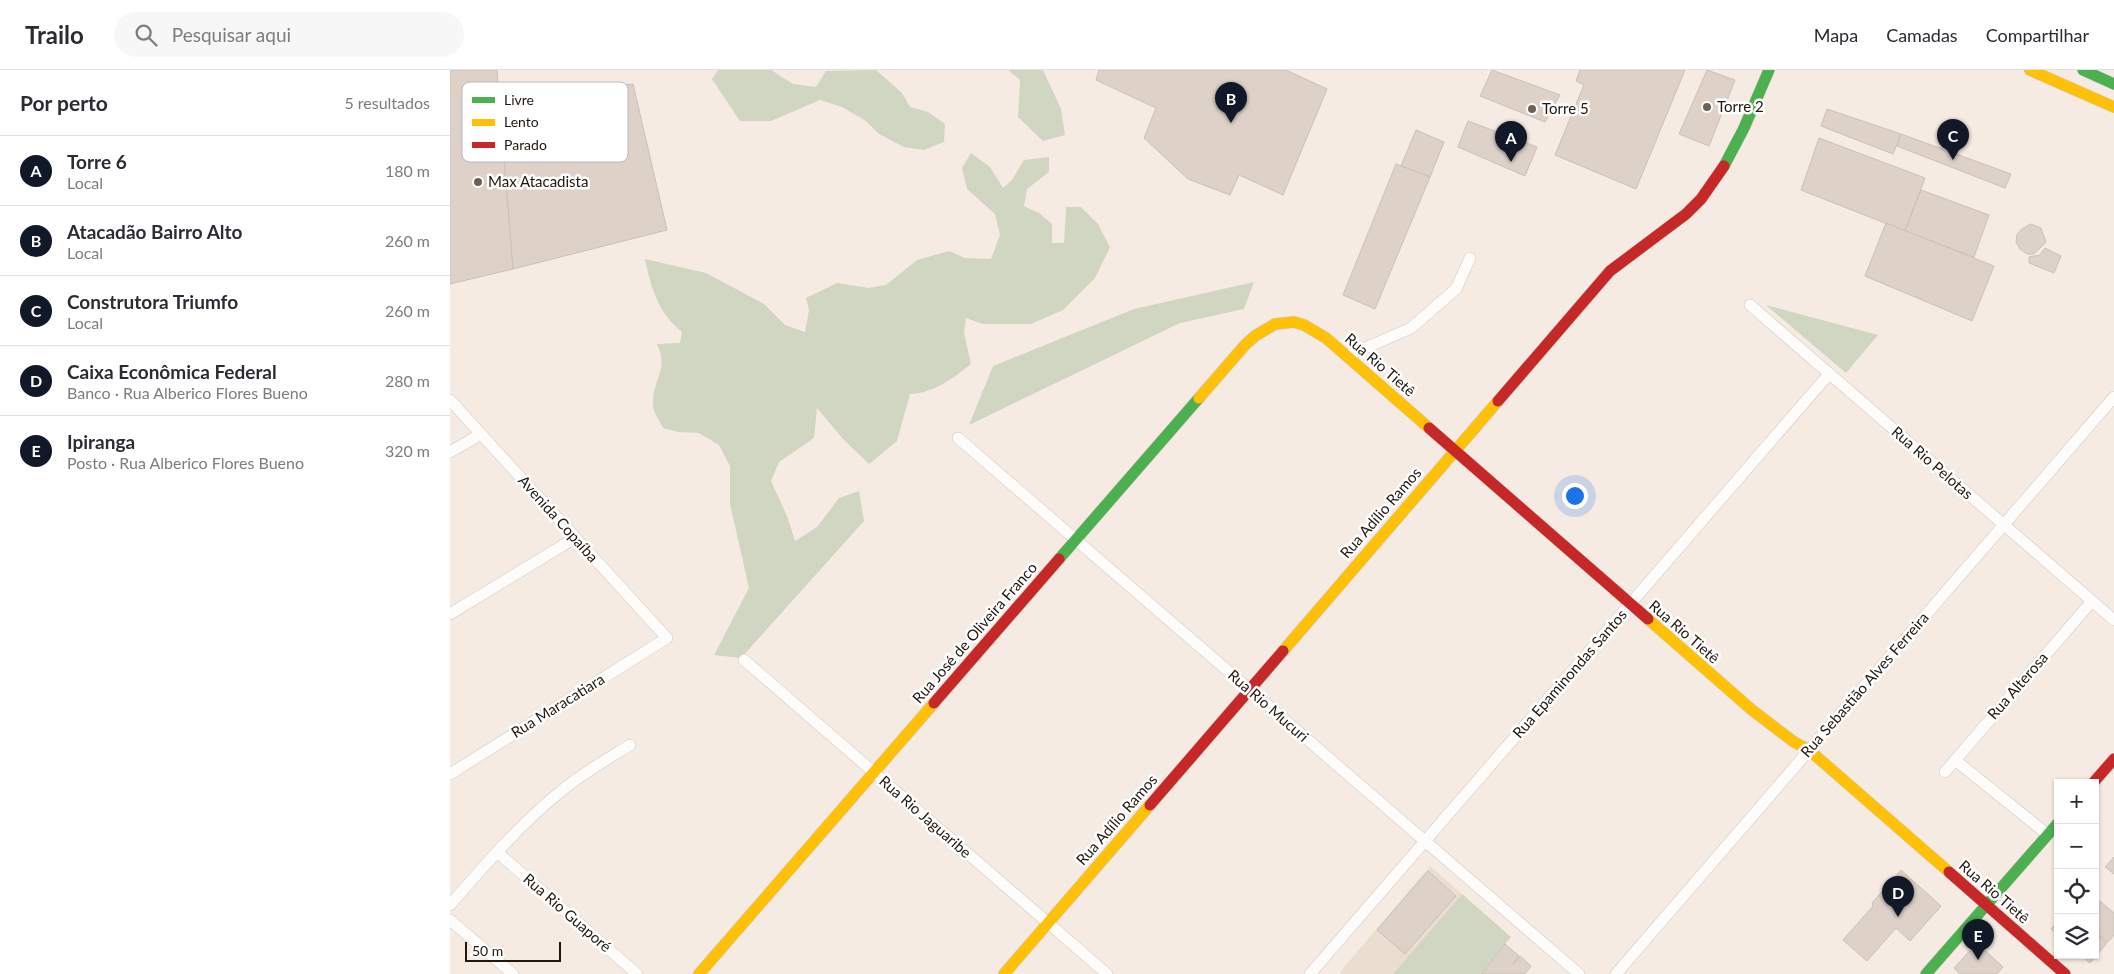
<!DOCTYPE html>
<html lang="pt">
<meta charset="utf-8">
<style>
body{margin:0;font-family:Lato,sans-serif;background:#f7f7f7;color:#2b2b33}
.controls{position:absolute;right:15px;bottom:15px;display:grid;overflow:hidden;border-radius:0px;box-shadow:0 1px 4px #0004}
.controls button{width:45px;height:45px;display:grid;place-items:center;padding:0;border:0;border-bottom:1px solid #e1e1e2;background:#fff;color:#2b2b33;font:25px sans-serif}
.scale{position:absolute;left:15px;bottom:12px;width:96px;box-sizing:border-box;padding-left:5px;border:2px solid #21170e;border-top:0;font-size:14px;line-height:18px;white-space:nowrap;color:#21170e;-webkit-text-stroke:4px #fff;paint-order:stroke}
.you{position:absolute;left:1124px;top:425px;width:18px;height:18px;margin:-12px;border:4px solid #fff;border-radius:50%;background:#1a73e8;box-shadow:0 0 0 8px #1a73e833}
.badge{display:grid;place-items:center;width:32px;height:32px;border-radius:50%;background:#111827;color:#fff;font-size:16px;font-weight:700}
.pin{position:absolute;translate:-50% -41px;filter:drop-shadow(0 1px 2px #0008)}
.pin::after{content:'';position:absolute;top:26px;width:18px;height:15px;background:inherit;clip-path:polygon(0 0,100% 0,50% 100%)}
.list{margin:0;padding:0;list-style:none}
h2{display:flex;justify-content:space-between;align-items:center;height:65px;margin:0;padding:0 20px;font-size:21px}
h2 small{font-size:16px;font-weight:400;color:#7c7c81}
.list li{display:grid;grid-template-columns:32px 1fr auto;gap:15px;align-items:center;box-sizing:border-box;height:70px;padding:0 20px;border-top:1px solid #e1e1e2}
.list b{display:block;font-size:19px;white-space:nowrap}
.list p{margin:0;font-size:16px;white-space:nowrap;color:#7c7c81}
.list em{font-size:16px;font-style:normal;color:#7c7c81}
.icon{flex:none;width:28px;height:28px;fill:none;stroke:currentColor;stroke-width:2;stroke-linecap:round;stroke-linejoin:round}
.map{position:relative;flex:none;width:1664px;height:904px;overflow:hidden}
header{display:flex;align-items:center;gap:30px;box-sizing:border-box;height:70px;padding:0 25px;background:#fff;border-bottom:1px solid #e1e1e2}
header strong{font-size:24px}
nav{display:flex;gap:28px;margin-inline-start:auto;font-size:18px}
.search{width:350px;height:45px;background:#f7f7f7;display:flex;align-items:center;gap:12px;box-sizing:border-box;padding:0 18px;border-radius:28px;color:#7c7c81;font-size:19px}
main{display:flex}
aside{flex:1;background:#fff}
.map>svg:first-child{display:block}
.commercial{fill:#eaded0}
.green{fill:#d0d6c1}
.building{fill:#ded2c8;stroke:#cac0b8}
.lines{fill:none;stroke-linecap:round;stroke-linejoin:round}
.street-casing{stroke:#d0c6be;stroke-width:12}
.fast-casing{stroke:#d0c6be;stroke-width:12}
.slow-casing{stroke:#d0c6be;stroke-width:12}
.jam-casing{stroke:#d0c6be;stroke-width:12}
.street{stroke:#fefcfb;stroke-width:11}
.fast{stroke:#4caf50;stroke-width:11}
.slow{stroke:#ffc107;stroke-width:11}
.jam{stroke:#c62828;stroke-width:11}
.poi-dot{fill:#6b6159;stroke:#fff;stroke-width:2}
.labels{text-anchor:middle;stroke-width:5;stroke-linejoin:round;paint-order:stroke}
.poi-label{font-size:15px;fill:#21170e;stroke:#fff;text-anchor:start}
.street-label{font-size:15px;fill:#21170e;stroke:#fff}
.key{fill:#fff;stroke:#bcb9b7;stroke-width:1}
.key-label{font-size:14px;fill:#21170e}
</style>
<header>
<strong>Trailo</strong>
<div class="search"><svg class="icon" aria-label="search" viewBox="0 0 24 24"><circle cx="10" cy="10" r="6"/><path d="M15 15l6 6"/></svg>Pesquisar aqui</div>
<nav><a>Mapa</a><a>Camadas</a><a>Compartilhar</a></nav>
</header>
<main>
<aside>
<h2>Por perto<small>5 resultados</small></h2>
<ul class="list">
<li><span class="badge">A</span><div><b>Torre 6</b><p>Local</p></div><em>180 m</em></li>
<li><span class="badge">B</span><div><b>Atacadão Bairro Alto</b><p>Local</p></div><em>260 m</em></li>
<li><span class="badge">C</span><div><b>Construtora Triumfo</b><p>Local</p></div><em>260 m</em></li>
<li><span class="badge">D</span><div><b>Caixa Econômica Federal</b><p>Banco · Rua Alberico Flores Bueno</p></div><em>280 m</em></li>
<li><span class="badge">E</span><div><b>Ipiranga</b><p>Posto · Rua Alberico Flores Bueno</p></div><em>320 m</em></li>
</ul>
</aside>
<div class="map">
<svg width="1664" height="904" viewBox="0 0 1664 904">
<rect width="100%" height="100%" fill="#f5ebe3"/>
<polygon class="commercial" points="980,796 1012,824 943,904 893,904 890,902"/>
<g class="green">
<polygon points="268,0 321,0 343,14 366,17 376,1 426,0 452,23 460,37 478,42 495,54 494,72 474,80 454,77 429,64 416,51 392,37 370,30 321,51 290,51 262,9"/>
<polygon points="558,0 593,0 611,39 615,65 593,71 568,47 570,10"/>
<path d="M521,83L540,97L553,118L562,110L574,90L599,87V102L577,119L574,136L589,143L602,154V173H614L616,137H631L648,154L660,177L645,208L613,240L581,254H533L516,248L514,263L521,294C502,309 484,323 460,324L447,371L419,394L393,369L367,338L364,368L329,392L321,411L337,446L345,471L367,457L389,428L409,421L414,451L291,588L264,585L299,518L280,434V396L269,375L249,363L228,362L213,358C210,352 204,343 203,336C201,310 220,301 207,274L230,273L232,262C208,243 201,218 195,189L256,203L314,234L335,255L355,262L359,240L356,228L387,213L419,218L436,215L467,190L499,181L515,188L541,189L550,165L545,144L517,119L512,98Z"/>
<polygon points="804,212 794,239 730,253 519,355 543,296 684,239"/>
<polygon points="1316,235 1428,265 1396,303"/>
<polygon points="1012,824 1061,867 1030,904 943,904"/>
</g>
<g class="building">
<polygon points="0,0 47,0 63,199 0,214"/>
<polygon points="649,0 836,0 877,19 833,125 789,105 780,125 738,109 694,68 706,38 646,10"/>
<polygon points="1042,0 1110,25 1095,52 1030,26"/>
<polygon points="1130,0 1235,0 1186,119 1105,85 1134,15 1126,11"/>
<polygon points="1257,0 1285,10 1259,76 1229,64"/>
<polygon points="183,14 217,160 63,199 49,25"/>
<polygon points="1377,39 1451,64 1443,84 1371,56"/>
<polygon points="1018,51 1087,77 1075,106 1008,77"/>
<polygon points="966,60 994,72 980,107 951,96"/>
<polygon points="1451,64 1561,104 1555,118 1447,76"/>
<polygon points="1369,68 1475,108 1455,161 1351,120"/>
<polygon points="946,94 980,107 925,239 893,225"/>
<polygon points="1471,120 1539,145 1524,187 1455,161"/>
<polygon points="1436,153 1544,196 1522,251 1415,206"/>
<polygon points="1581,154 1591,158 1596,172 1584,184 1577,184 1570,179 1566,172 1567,164 1572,159"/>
<polygon points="1595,178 1611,186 1604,203 1579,193 1579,187 1590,185"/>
<polygon points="1664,787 1664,804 1655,797"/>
<polygon points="1451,800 1491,836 1460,871 1446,858 1417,891 1393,870 1423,836 1422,833"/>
<polygon points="978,801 1006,826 955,884 927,860"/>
<polygon points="1645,827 1664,843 1664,865 1658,872 1645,862"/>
<polygon points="1608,851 1608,865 1601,859"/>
<polygon points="1645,863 1657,873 1640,893 1631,885 1645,885"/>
<polygon points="1527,873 1553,897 1547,904 1510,904 1504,898"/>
<polygon points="1055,874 1069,886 1063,894 1070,886 1081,896 1075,904 1031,904"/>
</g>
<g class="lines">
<g class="street-casing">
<g id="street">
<polyline points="1300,235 1664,550"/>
<polyline points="897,286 961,258 1006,219 1020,188"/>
<polyline points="0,330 217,568 0,704"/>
<polyline points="508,368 1129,904"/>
<polyline points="0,382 31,364"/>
<polyline points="0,544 125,468"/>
<polyline points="294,590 657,904"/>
<polyline points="1505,690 1597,764"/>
<polyline points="1495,702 1642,531"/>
<polyline points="47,782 187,904"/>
<path d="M0,835C34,796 69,755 110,722C131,704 156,690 180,675"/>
<polyline points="0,850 63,904"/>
<polyline points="860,904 1379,304"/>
<polyline points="1166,904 1664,327"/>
</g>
</g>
<g class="fast-casing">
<g id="fast">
<polyline points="1633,0 1664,14"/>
<polyline points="1274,96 1294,58 1319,0"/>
<polyline points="609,489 749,328"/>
<polyline points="1476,904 1608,753"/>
</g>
</g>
<g class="slow-casing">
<g id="slow">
<polyline points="1580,0 1664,37"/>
<polyline points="749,328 795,275 805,266 825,254 844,252 854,255 876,268 979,358"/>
<polyline points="1198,549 1302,640 1344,672 1359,680 1499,802"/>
<polyline points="833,581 1048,331"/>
<polyline points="249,904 484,633"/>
<polyline points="554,904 700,735"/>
</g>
</g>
<g class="jam-casing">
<g id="jam">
<polyline points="1048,331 1160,201 1236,144 1251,129 1274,96"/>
<polyline points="979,358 1198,549"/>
<polyline points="484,633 609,489"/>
<polyline points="1643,713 1664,689"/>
<polyline points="700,735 833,581"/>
<polyline points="1499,802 1615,904"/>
</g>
</g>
<use href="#street" class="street"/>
<use href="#fast" class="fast"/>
<use href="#slow" class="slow"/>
<use href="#jam" class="jam"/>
</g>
<g class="poi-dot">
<circle cx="1257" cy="37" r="5"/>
<circle cx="1082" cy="39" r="5"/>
<circle cx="28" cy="112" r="5"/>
</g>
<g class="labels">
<g class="poi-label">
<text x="1267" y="42">Torre 2</text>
<text x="1092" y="44">Torre 5</text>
<text x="38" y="117">Max Atacadista</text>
</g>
<g class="street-label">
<text transform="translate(930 295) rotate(41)" y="5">Rua Rio Tietê</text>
<text transform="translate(1482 393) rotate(41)" y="5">Rua Rio Pelotas</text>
<text transform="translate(931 443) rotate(-49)" y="5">Rua Adílio Ramos</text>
<text transform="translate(108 449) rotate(48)" y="5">Avenida Copaíba</text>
<text transform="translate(1234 562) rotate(41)" y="5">Rua Rio Tietê</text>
<text transform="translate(525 563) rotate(-49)" y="5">Rua José de Oliveira Franco</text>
<text transform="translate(1120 604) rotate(-49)" y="5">Rua Epaminondas Santos</text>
<text transform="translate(1415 615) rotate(-49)" y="5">Rua Sebastião Alves Ferreira</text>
<text transform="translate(1568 616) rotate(-49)" y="5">Rua Alterosa</text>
<text transform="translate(108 636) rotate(-32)" y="5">Rua Maracatiara</text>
<text transform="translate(818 636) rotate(41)" y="5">Rua Rio Mucuri</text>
<text transform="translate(475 747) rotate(41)" y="5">Rua Rio Jaguaribe</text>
<text transform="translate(667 750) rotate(-49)" y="5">Rua Adílio Ramos</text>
<text transform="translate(1544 822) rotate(41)" y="5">Rua Rio Tietê</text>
<text transform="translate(117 843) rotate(41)" y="5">Rua Rio Guaporé</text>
</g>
</g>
<rect x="12" y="12" width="166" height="80" rx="8" class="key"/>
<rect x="22" y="27" width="23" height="6" fill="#4caf50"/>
<rect x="22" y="49" width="23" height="7" fill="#ffc107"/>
<rect x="22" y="72" width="23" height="6" fill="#c62828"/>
<g class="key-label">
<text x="54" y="35">Livre</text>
<text x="54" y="57">Lento</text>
<text x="54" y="80">Parado</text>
</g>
</svg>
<div class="controls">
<button>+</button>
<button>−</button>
<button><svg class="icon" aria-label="locate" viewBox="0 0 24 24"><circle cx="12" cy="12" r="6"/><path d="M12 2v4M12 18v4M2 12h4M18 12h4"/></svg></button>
<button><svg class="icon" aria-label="layers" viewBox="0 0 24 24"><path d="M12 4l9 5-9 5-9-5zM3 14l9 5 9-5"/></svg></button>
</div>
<div class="scale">50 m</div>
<div class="you"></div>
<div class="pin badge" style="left:1061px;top:92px">A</div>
<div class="pin badge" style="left:781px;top:53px">B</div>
<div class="pin badge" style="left:1503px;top:90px">C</div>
<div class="pin badge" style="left:1448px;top:847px">D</div>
<div class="pin badge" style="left:1528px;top:890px">E</div>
</div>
</main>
